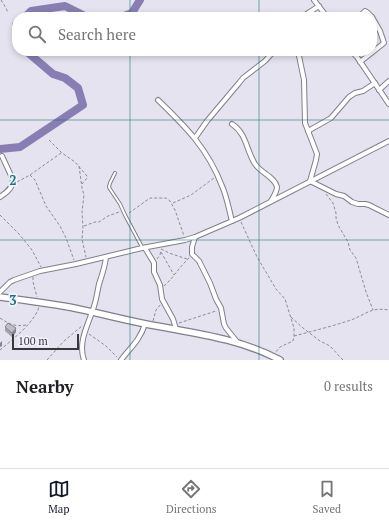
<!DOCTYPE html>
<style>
body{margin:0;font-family:"PT Serif",serif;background:#f2f2f2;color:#202124}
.scale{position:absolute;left:12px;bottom:10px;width:67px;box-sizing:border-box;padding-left:4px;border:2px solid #37373c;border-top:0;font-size:11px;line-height:14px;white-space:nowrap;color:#37373c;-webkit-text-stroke:3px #f2f0fd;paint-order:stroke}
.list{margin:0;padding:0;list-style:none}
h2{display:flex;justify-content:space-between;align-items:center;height:52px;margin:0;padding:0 16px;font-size:17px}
h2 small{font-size:13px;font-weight:400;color:#757577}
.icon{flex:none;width:22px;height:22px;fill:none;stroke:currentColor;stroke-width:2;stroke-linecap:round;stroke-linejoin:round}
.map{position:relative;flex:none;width:389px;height:360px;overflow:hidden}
.search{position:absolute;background:#fff;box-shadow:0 2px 6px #0003;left:12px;right:12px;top:12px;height:44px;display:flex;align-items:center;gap:10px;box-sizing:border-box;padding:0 14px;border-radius:16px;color:#757577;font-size:15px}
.sheet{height:108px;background:#fff}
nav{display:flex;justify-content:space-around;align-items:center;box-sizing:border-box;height:56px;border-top:1px solid #e0e0e0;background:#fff;font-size:11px;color:#757577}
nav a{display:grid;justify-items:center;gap:2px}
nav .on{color:#111827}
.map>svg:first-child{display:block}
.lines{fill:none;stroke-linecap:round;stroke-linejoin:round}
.river{stroke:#897eb3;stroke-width:8}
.lane-casing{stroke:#817f8b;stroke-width:4}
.street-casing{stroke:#817f8b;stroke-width:6}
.secondary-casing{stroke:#817f8b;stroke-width:8}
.path{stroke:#8d8c94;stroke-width:1;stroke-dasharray:3 2;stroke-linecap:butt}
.lane{stroke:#fff;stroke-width:2}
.street{stroke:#fff;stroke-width:4}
.secondary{stroke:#fff;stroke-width:5.5}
.wall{fill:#a4a3ad}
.shaded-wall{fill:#86848d}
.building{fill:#bfbdc9;stroke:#86848d}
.grid{fill:none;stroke:#0f766e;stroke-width:1;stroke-opacity:0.55}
.grid-label{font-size:13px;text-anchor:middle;font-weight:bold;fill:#0f766e;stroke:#f2f0fd;stroke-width:3.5;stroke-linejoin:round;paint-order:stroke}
</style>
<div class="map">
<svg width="389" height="360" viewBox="0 0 389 360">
<rect width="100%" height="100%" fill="#e5e3ef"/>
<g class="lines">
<g class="river">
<polyline points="25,17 31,11 65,6 87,17"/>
<polyline points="121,17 132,13 140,0"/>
<polyline points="17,25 16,25 17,30"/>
<polyline points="0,149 20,147 83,105 78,88 65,78 53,74 26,51"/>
</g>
<g class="lane-casing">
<polyline id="lane" points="115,173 110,183 109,187 110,189 120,204 125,215 142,247"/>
</g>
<g class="street-casing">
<g id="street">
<polyline points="314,0 327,17"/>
<polyline points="302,17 319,6"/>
<polyline points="359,17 365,11 368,13 372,17"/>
<polyline points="298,51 304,80 305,123 317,154 316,160 310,181 336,194 344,196 352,202 358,204 365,204 369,205 389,215"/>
<polyline points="351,51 357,57 389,104"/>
<polyline points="360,62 384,43 380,31 372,17"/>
<polyline points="379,90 389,81"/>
<path d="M158,100C186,127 208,149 222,186C227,197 229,210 232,221"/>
<path d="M232,124C247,134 246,150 255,164C261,173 275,177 277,187C277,192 273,197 271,201"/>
<polyline points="308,131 331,118 349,97 355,93 363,91 375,83"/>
<polyline points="195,138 207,121 239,83 243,78 265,61 274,51"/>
<path d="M0,197C6,193 13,188 13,180L2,156"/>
<polyline points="195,237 192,247 192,254 199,261 210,283 216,299 221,308 224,324 226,328 238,343"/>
<polyline points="145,248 154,263 154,272 160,285 162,299 173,319 176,329"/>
<polyline points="0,292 10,282 14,280 40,271 76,264 142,248 185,240 195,237 239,218 389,141"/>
<path d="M84,360C78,343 87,327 92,312C96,303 97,293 99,284C102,275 105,267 106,257"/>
<path d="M121,360C131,347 140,340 145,324"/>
</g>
</g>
<g class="secondary-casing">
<path id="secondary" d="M0,297C23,300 46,303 69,307C95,312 120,319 146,324C192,333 239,338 280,360"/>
</g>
<g class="path">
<polyline points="1,0 6,8 8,13"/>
<polyline points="49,140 62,153 75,162 87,176 87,178 82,184"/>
<polyline points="79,166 82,188 84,195 82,212 83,227 82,239 86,257"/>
<polyline points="30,175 35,180 46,206 60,226 66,238 74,260"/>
<polyline points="17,182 30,175 61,153"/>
<polyline points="326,194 333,203 336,213 336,218 338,225 348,242 350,250 356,258 366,292 373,310"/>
<polyline points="173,203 191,195 214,178"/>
<polyline points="129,213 150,198 166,198 170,201 175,210 184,236"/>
<polyline points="0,215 19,234 32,250 41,267"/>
<polyline points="241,222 257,257 276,289 285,299 294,328 294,336 293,341 280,347 275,353"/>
<polyline points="84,226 95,222 99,222 108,216 119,212"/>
<polyline points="161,249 169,253 187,259"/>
<polyline points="161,252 174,275"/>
<polyline points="157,259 160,255 161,250"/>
<polyline points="33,277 33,282 37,297"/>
<path d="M164,286C174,277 180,266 190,257"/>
<polyline points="291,317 303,328 320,341 330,346 343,360"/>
<path d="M0,318C9,324 15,327 26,325"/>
<polyline points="153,321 156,310 161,304"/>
<polyline points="179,323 216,311"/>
<polyline points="89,334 106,346 117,357"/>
<path d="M294,336C313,331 333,326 351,320C367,314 370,307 389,310"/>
<path d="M0,350C13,339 34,323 39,307"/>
<polyline points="47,360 64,341 82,326"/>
</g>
<use href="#lane" class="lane"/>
<use href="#street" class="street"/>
<use href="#secondary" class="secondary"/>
</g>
<polygon class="wall" points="5,327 16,332 12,337 5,331"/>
<g class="shaded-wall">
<polygon points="16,328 16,332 12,337 12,333"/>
<polygon points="2,341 2,346 0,347 0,343"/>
</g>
<polygon class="building" points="8,323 16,328 12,333 5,327"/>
<path class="grid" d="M130,0V17M259,0V17M130,51V360M259,51V360M0,120H389M0,240H389"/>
<g class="grid-label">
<text x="13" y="185">2</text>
<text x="13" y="305">3</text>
</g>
</svg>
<div class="scale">100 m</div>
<div class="search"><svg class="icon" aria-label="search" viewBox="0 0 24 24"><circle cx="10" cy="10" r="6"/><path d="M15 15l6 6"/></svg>Search here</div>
</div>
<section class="sheet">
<h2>Nearby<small>0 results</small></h2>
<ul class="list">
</ul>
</section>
<nav>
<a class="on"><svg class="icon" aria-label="map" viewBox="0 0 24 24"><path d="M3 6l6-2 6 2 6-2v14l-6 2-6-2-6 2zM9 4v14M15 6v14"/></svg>Map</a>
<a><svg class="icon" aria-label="directions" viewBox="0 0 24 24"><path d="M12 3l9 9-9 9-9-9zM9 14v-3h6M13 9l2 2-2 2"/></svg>Directions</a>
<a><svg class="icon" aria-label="saved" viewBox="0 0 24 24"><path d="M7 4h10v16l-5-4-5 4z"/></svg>Saved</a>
</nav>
